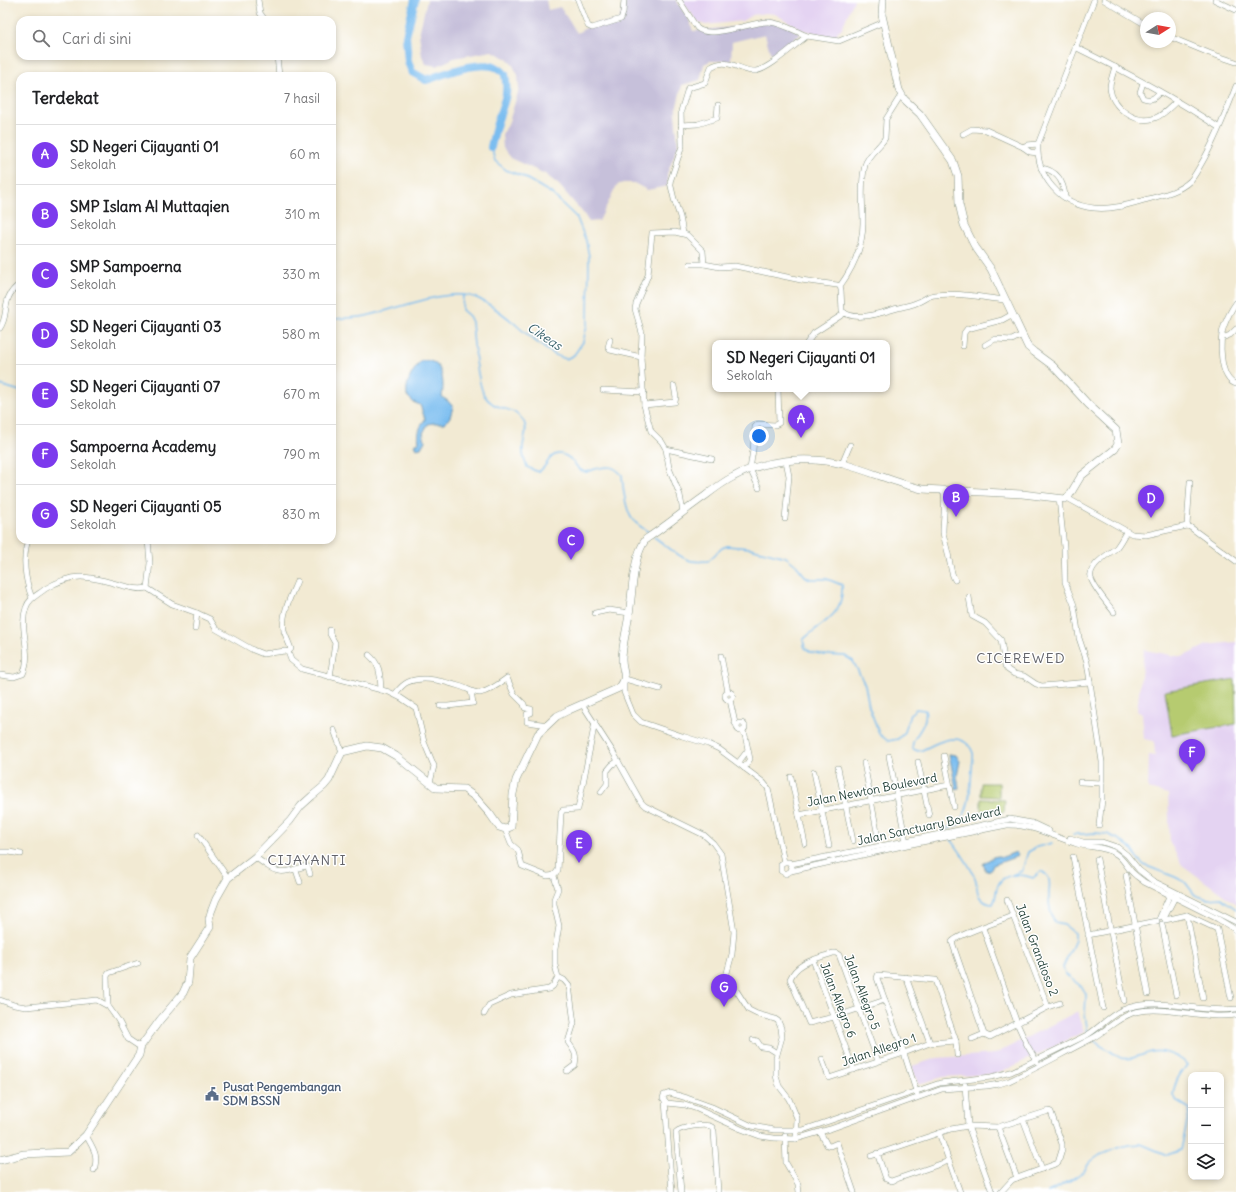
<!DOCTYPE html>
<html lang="id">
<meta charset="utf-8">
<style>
body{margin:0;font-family:Delius,sans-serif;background:#f6f6f6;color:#202124}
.controls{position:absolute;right:12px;bottom:12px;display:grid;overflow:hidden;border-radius:8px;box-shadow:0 2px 6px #0003}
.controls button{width:36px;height:36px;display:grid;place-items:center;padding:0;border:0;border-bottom:1px solid #e0e0e0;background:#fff;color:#202124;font:20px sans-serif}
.compass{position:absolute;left:1140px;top:12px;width:36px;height:36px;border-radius:50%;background:#fff;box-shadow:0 2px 6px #0003;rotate:79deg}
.you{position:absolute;left:759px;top:436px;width:14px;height:14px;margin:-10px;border:3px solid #fff;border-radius:50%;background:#1a73e8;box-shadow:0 0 0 6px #1a73e833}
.badge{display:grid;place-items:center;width:26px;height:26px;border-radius:50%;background:#7c3aed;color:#fff;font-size:13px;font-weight:700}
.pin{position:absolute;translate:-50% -33px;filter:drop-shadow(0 1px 2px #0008)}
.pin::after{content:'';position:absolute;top:21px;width:14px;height:12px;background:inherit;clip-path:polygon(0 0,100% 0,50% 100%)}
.popup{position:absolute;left:712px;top:340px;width:178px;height:52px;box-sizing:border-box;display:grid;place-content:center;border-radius:8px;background:#fff;filter:drop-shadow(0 1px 3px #0005);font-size:13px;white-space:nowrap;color:#757577}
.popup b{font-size:15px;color:#202124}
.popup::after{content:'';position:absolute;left:50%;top:100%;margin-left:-8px;border:8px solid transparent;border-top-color:#fff}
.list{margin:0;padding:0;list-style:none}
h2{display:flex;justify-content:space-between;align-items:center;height:52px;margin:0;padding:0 16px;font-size:17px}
h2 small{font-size:13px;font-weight:400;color:#757577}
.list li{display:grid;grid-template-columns:26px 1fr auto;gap:12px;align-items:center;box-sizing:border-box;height:60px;padding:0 16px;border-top:1px solid #e0e0e0}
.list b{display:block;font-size:15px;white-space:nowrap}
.list p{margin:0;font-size:13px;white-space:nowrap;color:#757577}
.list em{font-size:13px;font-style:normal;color:#757577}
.icon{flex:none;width:22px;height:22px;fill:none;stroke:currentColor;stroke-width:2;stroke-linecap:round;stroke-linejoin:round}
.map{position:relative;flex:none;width:1236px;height:1192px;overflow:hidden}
.search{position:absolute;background:#fff;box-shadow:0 2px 6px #0003;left:16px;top:16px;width:320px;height:44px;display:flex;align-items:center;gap:10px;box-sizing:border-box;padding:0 14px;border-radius:12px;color:#757577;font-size:15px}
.panel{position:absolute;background:#fff;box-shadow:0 2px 6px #0003;left:16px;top:72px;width:320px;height:472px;border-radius:12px}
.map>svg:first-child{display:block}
.built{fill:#e4d3f2}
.industrial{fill:#c6c0da}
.green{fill:#b6cb6f;stroke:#6a8452}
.water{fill:#7abdf0;stroke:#4c7d92}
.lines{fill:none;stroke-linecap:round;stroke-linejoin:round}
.stream{stroke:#7abdf0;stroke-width:1.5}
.river{stroke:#7abdf0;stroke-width:8}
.minor-casing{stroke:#889484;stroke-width:6}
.secondary-casing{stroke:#889484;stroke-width:8}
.minor{stroke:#fff;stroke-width:5}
.secondary{stroke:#fff;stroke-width:7}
.labels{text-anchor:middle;stroke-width:3;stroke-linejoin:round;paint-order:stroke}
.street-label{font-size:12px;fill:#1f3d34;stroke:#fff}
.service-label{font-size:12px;font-weight:bold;fill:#4e5e75;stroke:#fff;text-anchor:start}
.water-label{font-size:13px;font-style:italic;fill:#3a636c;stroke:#fff}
.quarter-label{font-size:14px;letter-spacing:1px;fill:#63646b;stroke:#fff}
</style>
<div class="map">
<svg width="1236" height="1192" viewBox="0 0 1236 1192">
<rect width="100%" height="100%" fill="#fff"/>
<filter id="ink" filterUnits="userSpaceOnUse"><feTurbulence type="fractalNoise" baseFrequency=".025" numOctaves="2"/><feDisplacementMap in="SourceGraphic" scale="8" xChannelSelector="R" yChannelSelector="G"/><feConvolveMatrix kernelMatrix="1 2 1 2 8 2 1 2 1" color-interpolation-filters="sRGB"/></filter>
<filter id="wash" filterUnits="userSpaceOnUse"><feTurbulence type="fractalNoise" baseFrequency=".012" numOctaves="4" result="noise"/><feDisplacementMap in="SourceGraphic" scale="16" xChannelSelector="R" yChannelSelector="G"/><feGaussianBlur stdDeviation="0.9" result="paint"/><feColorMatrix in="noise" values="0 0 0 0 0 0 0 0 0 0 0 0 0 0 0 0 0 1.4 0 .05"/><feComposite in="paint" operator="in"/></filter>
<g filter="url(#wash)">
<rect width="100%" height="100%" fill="#f2ead3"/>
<g class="built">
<polygon points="681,0 854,0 842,28 837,32 838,39 803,30 775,14 766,13 752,15 742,21 705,25 697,21"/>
<polygon points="1236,642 1236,904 1182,865 1170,843 1168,794 1148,789 1149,755 1155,756 1154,741 1144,739 1142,714 1137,711 1144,650 1182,657 1207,645"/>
<polygon points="1078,1011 1084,1032 1005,1070 993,1074 943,1077 918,1084 912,1066 937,1058 995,1054"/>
</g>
<polygon class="industrial" points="427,0 546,0 548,10 560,7 577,33 595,23 619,21 624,0 676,0 689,19 693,31 745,26 757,20 769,19 781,22 801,34 774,54 770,52 765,34 732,42 731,61 710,61 704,64 700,80 682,85 675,114 678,146 667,174 668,186 647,190 634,183 623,183 617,185 599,221 589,222 583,213 559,185 545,174 512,159 503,148 502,134 508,125 519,89 518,75 511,62 506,58 492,51 454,58 437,66 426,64 422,56 419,34"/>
<g class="green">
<polygon points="1235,679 1236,724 1172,735 1165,691"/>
<polygon points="981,783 999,783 999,797 981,796"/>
<polygon points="981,799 1005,800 1004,812 981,811"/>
</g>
<g class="water">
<path d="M421,361C423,361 428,360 430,361C444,365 444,385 442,397L448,401L453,407L450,417L445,423H434L428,424L423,433L425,441L421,448L416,449L414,445L419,442C417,433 420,427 425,419L420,405L413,402L407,396C405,382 412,372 421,361Z"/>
<polygon points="949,754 956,755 960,761 957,776 959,788 956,789"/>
<polygon points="1016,852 1018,856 993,865 989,871 986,871 983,864 993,857 998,856 1003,857"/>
</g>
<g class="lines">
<g class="stream">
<path d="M463,295L462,310L469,316L472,322C473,339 477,380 484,395C486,398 490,402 493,404C504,410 517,409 524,422C528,429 524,438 523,446C522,453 524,460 527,467L538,472C547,468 548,455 558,454C572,453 576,472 586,472C588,472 592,470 595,469C608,466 613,465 622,475C623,488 625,508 632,519C636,524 644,529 650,533"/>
<path d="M332,319C343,318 355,318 366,316C396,310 450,285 479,299C495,307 510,319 523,331C537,342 549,354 566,359L574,355L583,342L588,321L589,256L586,241L577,218L551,193L522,176L506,170L495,161L491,147"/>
<polyline points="0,385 20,391"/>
<path d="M654,537C665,544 680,559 692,561C697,562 703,561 708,561L722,548L727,546L750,548L786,557L796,565L805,576L810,579H827L842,585C844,617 822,621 803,640L805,648L811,652L825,655L845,656L853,661L865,685L869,706L879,734L888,741L898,739L905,732L910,714L916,709L925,710C929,727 909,738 913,749L918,751L922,750C934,745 947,736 961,740C966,742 971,747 973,753C974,758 972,764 972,769C970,789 971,808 958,825L949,827L947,831"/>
<polyline points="1073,834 1083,834 1095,833 1107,834 1118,839 1132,849 1138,859 1144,865 1175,877 1185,882 1195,895 1207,899 1221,898 1236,909"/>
<path d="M951,839C958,849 973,869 976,881C977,886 977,892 979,896C983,902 987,904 993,904C997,897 995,891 998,885C1004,872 1023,874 1033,878L1041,871C1054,878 1048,886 1049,899C1049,908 1051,915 1055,923L1064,925L1075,933V940L1063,967L1065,974L1082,987L1086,994L1085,1015L1088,1033"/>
<polyline points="1012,875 1022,871 1028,852 1037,847 1052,843"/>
<path d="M1048,1192L1061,1186L1074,1178L1084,1171L1090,1162L1100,1155L1115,1149L1128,1145L1141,1144L1167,1155L1181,1150L1190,1109L1177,1101L1173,1096C1174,1083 1179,1075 1187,1065C1184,1060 1180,1059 1175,1056C1149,1043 1141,1062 1121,1058C1117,1057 1114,1053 1110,1051C1103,1047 1098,1045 1093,1039"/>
</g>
<path class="river" d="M415,0L406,36L408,62L412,72L426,80C445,74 479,59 498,68C500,69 503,72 505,74C509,96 504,100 498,120C495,129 493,138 491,147"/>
</g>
</g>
<g filter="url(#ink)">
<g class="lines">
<g class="minor-casing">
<g id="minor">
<polyline points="258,0 260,13 265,20"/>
<polyline points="578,0 588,26 592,28 621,19 623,13 624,0"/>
<path d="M679,0L697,28C710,40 753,21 769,22C782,23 795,31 807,36"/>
<path d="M1094,0L1038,144C1036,177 1061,205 1094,208C1113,210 1131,204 1148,199C1163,195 1178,192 1190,181C1194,177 1197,171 1200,166C1215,141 1226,113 1236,86"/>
<polyline points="1104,0 1146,25"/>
<polyline points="1215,0 1236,10"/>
<polyline points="1170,37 1209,53 1236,62"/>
<path d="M1075,47C1124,71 1173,97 1218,127"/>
<polyline points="277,56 279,76"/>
<path d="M1115,67C1113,74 1110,81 1110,88C1112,108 1136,125 1155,118C1164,115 1170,107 1177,101"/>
<path d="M1143,83L1140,92L1143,98C1152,101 1154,98 1160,92"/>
<polyline points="681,125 698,124 717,118 718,105"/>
<polyline points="963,134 972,129 986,130 1023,147 1030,152 1037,153"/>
<polyline points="1023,147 1027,145 1038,144"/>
<path d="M1041,168C1057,170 1064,182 1065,197"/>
<path d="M683,233L680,217L674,199L670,182L682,146L681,111L688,88L705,83L711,67C729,56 742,73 756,71C771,68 794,45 807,36L839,41L884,22"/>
<polyline points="690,264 704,264"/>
<path d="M840,286C853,268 863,245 863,223C863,204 860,184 865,165C868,154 880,147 885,138L886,119L901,95"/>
<path d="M1236,303C1231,310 1227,318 1224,326C1219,339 1219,379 1236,384"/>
<path d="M0,328C10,314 0,298 20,284"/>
<polyline points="1222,338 1230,335 1236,329"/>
<polyline points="610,340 608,347 610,350 641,357"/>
<polyline points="807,343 814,333 845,313"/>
<polyline points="985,345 995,339 1012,340 1022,335"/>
<polyline points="963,346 964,333 967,329 1002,320 1013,314"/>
<polyline points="603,390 644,392"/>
<polyline points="644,405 675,402 676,397 674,386"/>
<polyline points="666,449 712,459"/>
<polyline points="842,464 850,445"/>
<polyline points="759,488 750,469 753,450 755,427 758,424 775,425 779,423 778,389"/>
<path d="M944,490C946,504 943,518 943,532C944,541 948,550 949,559C951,567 951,574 955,580"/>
<polyline points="1059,498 1064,547 1065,582 1074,605 1079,638 1087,662 1102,762 1102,800 1099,825"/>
<polyline points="1067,498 1132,534 1146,535 1187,526 1190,527 1236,561"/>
<path d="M683,512L680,495L669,468L666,449L662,442L651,431L644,405L641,357L642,333L635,309L636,304L648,275L652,233L675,232L687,235L703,251L704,264L720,267L735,266L801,280L837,285L840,286L841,290L842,311C855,323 883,312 898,308C904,306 910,306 916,303C923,301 928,295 935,295C958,292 983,298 1006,300"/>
<polyline points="785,519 789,476 786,461"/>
<polyline points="1187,526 1190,482"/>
<path d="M28,540C22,558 25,580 32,598"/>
<polyline points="147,588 150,563 148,540"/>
<polyline points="969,597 972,616 985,623 1001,640 1005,666 1008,670 1014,674 1024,676 1036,684 1042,686 1090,682"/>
<path d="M1114,612C1108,604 1093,587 1091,578C1088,565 1108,555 1116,548C1120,543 1123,537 1126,532"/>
<polyline points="595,613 609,610 629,613"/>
<polyline points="195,629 197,613"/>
<polyline points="330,630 330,634 335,643 330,677"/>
<path d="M288,652L291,649C289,643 286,637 284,631C281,614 291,596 297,581"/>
<path d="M369,655C381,665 380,676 381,690"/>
<polyline points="721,656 728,692"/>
<path d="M0,675L14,677L23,674C33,653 18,629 26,608C29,598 38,595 45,589C76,570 91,577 124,586C134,588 137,590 147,588L172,604L197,613L210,619L216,629L253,650L263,654L285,651L288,652L291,660L302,669L389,692L401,698L416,708L424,742L434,766L430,783"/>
<polyline points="625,679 660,689"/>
<polyline points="624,682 624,692 633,714 641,722 682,736 708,744 719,749 763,782 768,788 784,862"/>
<circle cx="729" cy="696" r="4"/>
<path d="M395,694C399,689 403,684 408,682C425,675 446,682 462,687C468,689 474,693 480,693C490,691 499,684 507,678L514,694L524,704L525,708L531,709V713L527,714V722L548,725"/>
<polyline points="730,700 735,723 737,726"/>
<polyline points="582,704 613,752 641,802 645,806 704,835 713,843 721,854 734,932 732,954 725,980 736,990 749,1010 757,1014 775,1019 778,1021 781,1028 782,1037 776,1058 776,1076 779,1086 789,1099 797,1118 796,1139"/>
<polyline points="440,706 448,706 473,703 471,691"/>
<circle cx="741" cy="727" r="4"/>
<polyline points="334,730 342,752"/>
<polyline points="742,731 745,735 750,759 744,768"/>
<polyline points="889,756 906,842"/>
<polyline points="944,756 954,807"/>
<polyline points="918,762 929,815"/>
<polyline points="738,763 748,750"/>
<polyline points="864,763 878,837"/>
<polyline points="838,768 853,841"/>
<polyline points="814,772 829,846"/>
<polyline points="791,777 805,844"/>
<polyline points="1080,782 1102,783"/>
<polyline points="601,792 607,784 607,771 612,765 618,761"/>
<polyline points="799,815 949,785"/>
<path d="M505,829L511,844L518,850L522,866L547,876C553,876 555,875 558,870L561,813L563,810L578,809L595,722"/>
<polyline points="198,835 228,878"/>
<polyline points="1070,838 1083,842 1102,842 1117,847 1127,855 1139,870 1153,881 1236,922"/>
<polyline points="0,852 9,852 21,854"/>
<path d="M255,857C279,875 278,874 306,866L308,867L310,874"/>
<polyline points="1073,857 1103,1008"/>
<polyline points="1097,859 1124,1001"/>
<polyline points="791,864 940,834 1010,819 1032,823 1049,831"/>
<polyline points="296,870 300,882"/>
<path d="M791,871L792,867L789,862H784L781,864V871L786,874L791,871L907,845L1007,825C1032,824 1054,837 1077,844C1090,848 1105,846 1116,854C1124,859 1127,868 1134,874C1137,877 1141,879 1144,882L1218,919L1236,930"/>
<polyline points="1126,875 1148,994"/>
<path d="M554,876L558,889L554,899V904L559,926L555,949V965L558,977L564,980L569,986L570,993L574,1023L568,1042C574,1051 577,1053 575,1065L567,1071"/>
<polyline points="1007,900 1048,1007"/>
<polyline points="1187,915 1203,998"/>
<polyline points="1160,917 1171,892"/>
<polyline points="1164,918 1176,895"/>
<polyline points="1165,920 1187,915 1217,929 1231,998"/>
<polyline points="1162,924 1176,995"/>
<polyline points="983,928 1017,1023 1027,1045 1037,1062"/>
<polyline points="1088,935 1157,921"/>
<polyline points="813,960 854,1070"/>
<polyline points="906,977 930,1043"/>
<polyline points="0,1000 14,1005 26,1007 97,1000 108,1006 118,1020 128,1039 140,1047 141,1046"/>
<polyline points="108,1006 107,976 109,973 138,963"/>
<path d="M1236,1009C1199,1014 1159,995 1122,1010C1109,1016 1099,1028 1087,1035L1011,1072L991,1077L940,1083L803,1130H774L752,1126L712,1107L687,1098L670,1093L664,1095L663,1098L667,1103L685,1105L697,1109L741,1129L760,1136L774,1138L796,1139L830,1129L942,1089L987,1086L999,1084L1009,1081C1037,1068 1063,1053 1091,1039C1106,1031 1118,1017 1135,1012C1166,1005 1204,1020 1236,1015"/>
<polyline points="484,1014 489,1005 511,995 549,989 553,986 558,977"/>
<path d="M984,1034L952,942C956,935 1003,920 1013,916"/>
<polyline points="972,1039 984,1034 990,1037 1048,1007 1060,1003"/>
<polyline points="753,1040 757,1041 761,1047 769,1048 777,1053"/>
<polyline points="822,1059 829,1078 904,1053 930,1043 956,1041"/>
<path d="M878,1061L839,955L836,953H833C817,959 797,962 790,979L809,1023L834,1017L885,1000"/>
<polyline points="965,1085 968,1126 992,1192"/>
<polyline points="917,1094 904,1053 877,978 878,975 935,980 956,1041 957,1055"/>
<polyline points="665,1101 672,1192"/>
<polyline points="1023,1119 1042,1169"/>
<polyline points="998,1127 1017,1178"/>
<polyline points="820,1132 827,1145 830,1146 837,1143 854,1192"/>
<polyline points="939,1133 960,1192"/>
<path d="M86,1135C93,1149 99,1154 94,1170"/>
<polyline points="785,1136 786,1163 798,1184 799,1192"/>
<polyline points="877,1153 886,1179 891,1181 949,1161"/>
<polyline points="871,1156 951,1129 968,1126 998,1127 1049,1111 1051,1112 1062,1144 1062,1150 1058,1163 1017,1178 1012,1180 1001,1192"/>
<path d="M681,1192L676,1132C681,1127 706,1123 712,1127L714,1131L718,1192"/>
</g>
</g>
<g class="secondary-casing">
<path id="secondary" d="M0,1160L24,1154L68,1152L86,1135L139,1055L141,1046L160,1020L183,993L188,982L190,958L210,927L209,919L211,912L216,899L228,878L255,857L290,821L301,806L312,796L324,786L329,780L342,752L367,746L382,748L396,756L436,788L464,789L475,797L490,814L499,827L505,829L511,827L513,794L516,780L538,734L557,716L569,710L619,688C629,676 622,673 622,660C622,645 627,629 629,614C633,591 632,558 646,539C666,526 685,510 705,496C714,489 723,482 733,477C765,459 807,456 843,464C870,471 895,483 922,489L1022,494L1065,499L1069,496L1081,476L1115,449L1118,444L1116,430L1088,404L1053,366L1034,352L1028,347L991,269L974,245L964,225L959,204L958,176L953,161L920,114L904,99L899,90L882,15L883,0"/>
</g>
<use href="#minor" class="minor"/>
<use href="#secondary" class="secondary"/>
</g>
</g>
<defs>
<g id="civic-bare" transform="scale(1.08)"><path d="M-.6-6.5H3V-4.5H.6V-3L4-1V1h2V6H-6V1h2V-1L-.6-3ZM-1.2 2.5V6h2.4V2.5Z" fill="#5c6f8a" stroke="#fff" stroke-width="2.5" paint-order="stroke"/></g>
</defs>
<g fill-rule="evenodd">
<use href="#civic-bare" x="212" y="1094"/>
</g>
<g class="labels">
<g class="street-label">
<text transform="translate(872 790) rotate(-11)" y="4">Jalan Newton Boulevard</text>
<text transform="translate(929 826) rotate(-12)" y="4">Jalan Sanctuary Boulevard</text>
<text transform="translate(1037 950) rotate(69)" y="4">Jalan Grandioso 2</text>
<text transform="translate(862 992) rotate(69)" y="4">Jalan Allegro 5</text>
<text transform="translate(838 1000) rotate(69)" y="4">Jalan Allegro 6</text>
<text transform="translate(879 1050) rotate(-19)" y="4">Jalan Allegro 1</text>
</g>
<g class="service-label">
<text x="223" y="1091">Pusat Pengembangan<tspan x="223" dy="14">SDM BSSN</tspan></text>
</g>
<g class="water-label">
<text transform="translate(545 336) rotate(34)" y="5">Cikeas</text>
</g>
<g class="quarter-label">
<text x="1021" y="663">CICEREWED</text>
<text x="307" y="865">CIJAYANTI</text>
</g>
</g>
</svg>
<div class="controls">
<button>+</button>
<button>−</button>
<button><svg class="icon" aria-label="layers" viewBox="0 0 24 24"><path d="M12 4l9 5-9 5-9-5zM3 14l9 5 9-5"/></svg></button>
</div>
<svg class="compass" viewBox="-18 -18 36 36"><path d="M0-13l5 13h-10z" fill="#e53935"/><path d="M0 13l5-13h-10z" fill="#757577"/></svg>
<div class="you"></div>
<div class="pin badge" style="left:801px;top:438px">A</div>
<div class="popup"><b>SD Negeri Cijayanti 01</b>Sekolah</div>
<div class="pin badge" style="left:956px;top:517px">B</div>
<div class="pin badge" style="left:571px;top:560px">C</div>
<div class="pin badge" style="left:1151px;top:518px">D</div>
<div class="pin badge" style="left:579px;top:863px">E</div>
<div class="pin badge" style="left:1192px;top:772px">F</div>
<div class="pin badge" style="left:724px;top:1007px">G</div>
<div class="search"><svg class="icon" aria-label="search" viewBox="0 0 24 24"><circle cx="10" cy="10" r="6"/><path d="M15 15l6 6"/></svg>Cari di sini</div>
<section class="panel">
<h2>Terdekat<small>7 hasil</small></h2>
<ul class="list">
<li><span class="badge">A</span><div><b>SD Negeri Cijayanti 01</b><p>Sekolah</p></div><em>60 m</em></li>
<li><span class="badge">B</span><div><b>SMP Islam Al Muttaqien</b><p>Sekolah</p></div><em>310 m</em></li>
<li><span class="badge">C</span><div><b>SMP Sampoerna</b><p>Sekolah</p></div><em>330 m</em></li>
<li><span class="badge">D</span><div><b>SD Negeri Cijayanti 03</b><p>Sekolah</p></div><em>580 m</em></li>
<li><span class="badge">E</span><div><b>SD Negeri Cijayanti 07</b><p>Sekolah</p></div><em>670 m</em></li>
<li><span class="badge">F</span><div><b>Sampoerna Academy</b><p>Sekolah</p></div><em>790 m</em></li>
<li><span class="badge">G</span><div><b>SD Negeri Cijayanti 05</b><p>Sekolah</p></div><em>830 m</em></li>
</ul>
</section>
</div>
